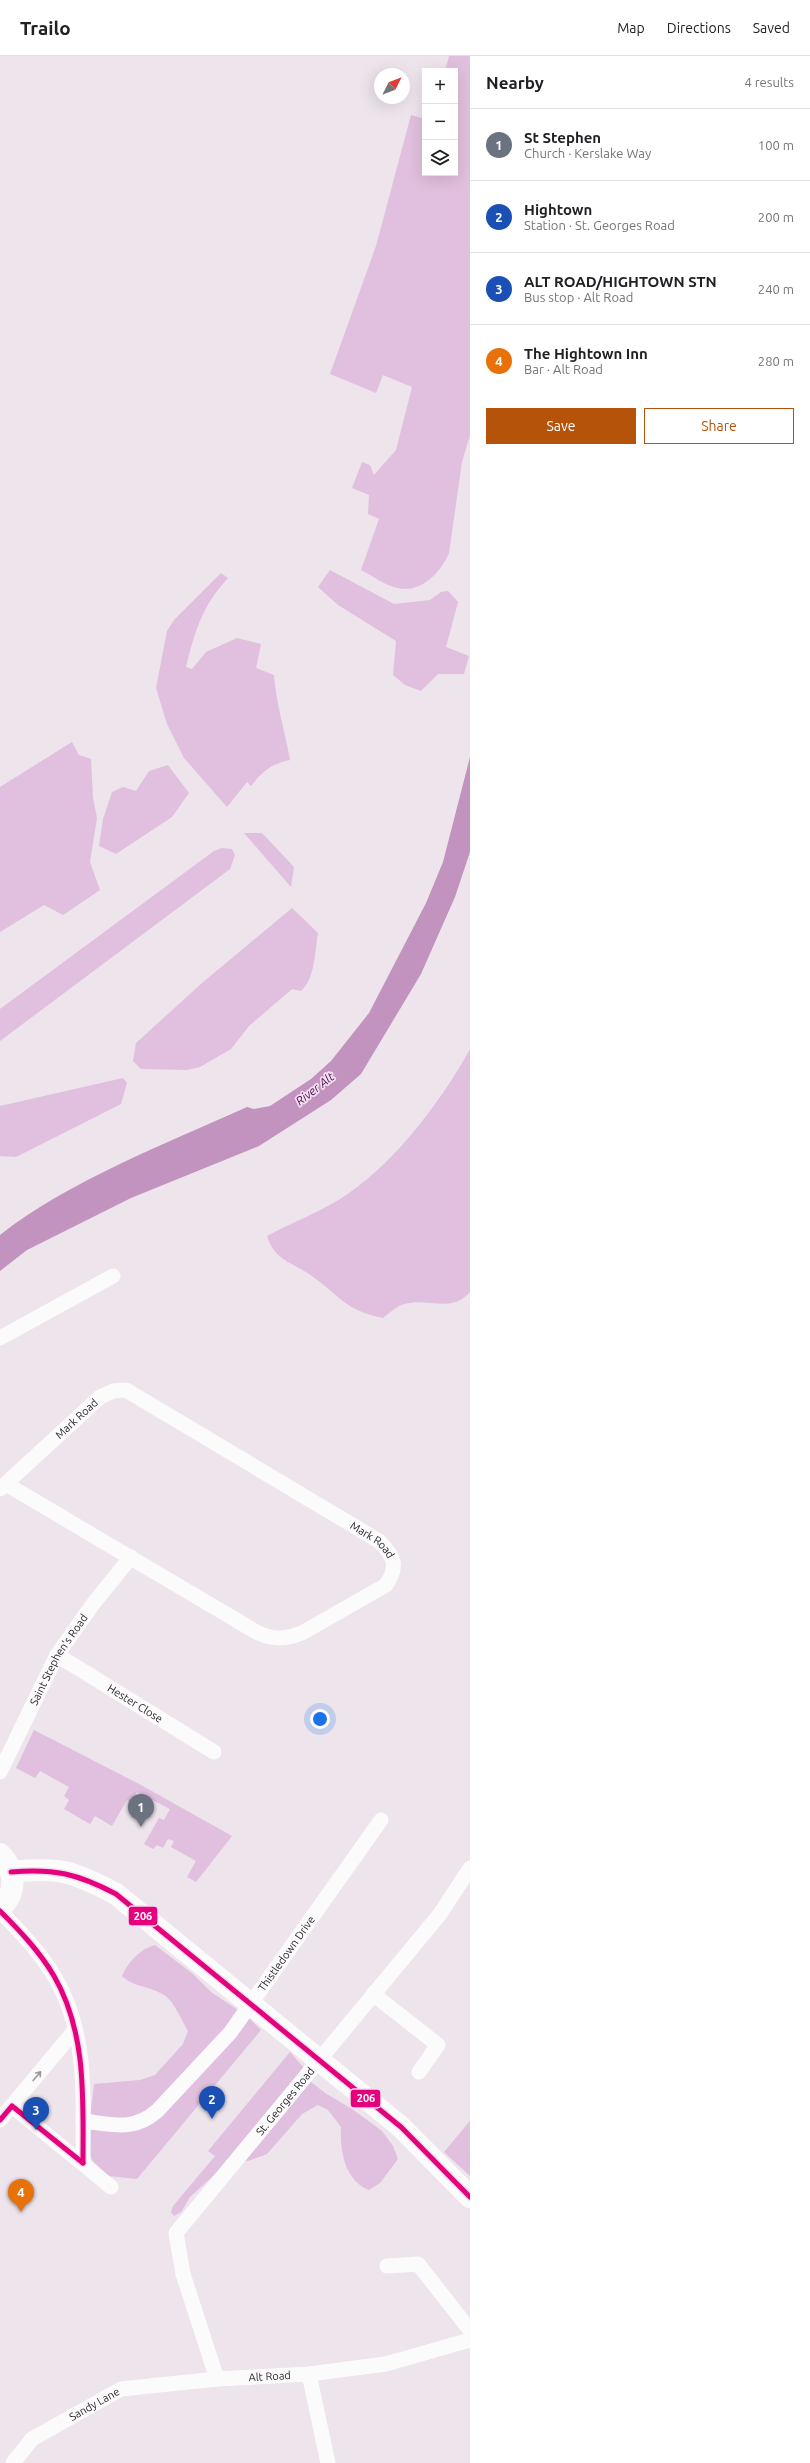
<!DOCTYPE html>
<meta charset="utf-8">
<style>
body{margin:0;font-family:Ubuntu,sans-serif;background:#f2f2f2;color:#202124}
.controls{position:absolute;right:12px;top:12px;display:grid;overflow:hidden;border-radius:0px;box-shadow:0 4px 16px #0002}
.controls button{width:36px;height:36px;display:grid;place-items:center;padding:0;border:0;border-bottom:1px solid #e0e0e0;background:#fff;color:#202124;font:20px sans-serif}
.compass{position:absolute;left:374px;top:12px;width:36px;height:36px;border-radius:50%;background:#fff;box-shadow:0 4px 16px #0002;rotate:48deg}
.you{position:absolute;left:320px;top:1663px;width:14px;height:14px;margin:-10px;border:3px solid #fff;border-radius:50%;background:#1a73e8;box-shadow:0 0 0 6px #1a73e833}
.badge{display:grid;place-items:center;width:26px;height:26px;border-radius:50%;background:#b45309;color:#fff;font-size:13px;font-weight:700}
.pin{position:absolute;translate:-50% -33px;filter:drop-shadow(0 1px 2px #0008)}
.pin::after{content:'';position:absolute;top:21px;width:14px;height:12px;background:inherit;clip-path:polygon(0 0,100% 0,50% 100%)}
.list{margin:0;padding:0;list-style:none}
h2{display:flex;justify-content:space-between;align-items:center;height:52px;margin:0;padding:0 16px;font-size:17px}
h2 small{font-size:13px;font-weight:400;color:#757577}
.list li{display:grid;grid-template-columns:26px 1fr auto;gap:12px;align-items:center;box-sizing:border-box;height:72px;padding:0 16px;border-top:1px solid #e0e0e0}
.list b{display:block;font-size:15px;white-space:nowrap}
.list p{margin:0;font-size:13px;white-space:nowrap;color:#757577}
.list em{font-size:13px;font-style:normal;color:#757577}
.actions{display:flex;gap:8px;padding:12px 16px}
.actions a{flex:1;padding:9px 0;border:1px solid #b45309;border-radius:0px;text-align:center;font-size:14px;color:#b45309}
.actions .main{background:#b45309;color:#fff}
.icon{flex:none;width:22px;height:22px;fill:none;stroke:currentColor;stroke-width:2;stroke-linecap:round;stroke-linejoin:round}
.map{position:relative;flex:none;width:470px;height:2407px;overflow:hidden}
header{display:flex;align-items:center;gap:24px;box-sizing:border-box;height:56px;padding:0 20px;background:#fff;border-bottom:1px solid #e0e0e0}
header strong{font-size:19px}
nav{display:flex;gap:22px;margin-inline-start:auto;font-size:14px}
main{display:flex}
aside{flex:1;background:#fff}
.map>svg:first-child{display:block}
.green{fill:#e1bfde}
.water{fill:#c293bf}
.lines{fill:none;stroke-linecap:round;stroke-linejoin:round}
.street{stroke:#fcfbfc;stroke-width:15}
.secondary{stroke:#fcfbfc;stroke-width:22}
.bus-1-casing{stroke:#f1e0ef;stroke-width:8}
.bus-1{stroke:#e5007d;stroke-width:5}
.oneway{stroke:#9c989b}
.labels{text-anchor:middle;stroke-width:3.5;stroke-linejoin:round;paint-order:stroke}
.street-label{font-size:11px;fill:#261f25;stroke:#f1e0ef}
.water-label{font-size:12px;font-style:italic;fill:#570556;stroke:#f1e0ef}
.line-badge{stroke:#f1e0ef;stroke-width:1.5}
.badge-label{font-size:11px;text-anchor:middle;font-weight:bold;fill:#fff}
</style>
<header>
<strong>Trailo</strong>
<nav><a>Map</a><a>Directions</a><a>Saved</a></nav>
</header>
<main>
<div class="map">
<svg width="470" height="2407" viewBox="0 0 470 2407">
<rect width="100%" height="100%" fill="#ede4ec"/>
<g class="green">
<path d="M449,0H470V379L462,406L449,497C441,516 421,538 397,532C384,529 373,520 361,514L379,463L368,458L369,439L352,432L362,406L370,409L374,419L396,394L412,331L383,319L376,337L330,318L376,190L411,59L425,63V117H455V68L458,52L455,47V15H445Z"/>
<polygon points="330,514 394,548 430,544 441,536 448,535 458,546 446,591 469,600 464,618 438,618 421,635 405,629 393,619 396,585 338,549 318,531"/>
<path d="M221,517L228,522C202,550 195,575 186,611L192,613L206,596L237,582L261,588L256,612L274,619C276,648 285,675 290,704C271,708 263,715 251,730L247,726L227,751L184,702L167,668L156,632L167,575L174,564Z"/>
<polygon points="72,686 79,699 91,703 93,742 97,762 90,806 100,834 63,859 44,849 0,876 0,731"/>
<polygon points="168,709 189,737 172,761 116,798 99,790 103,763 112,736 123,731 136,735 149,715"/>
<polygon points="244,777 262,777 294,811 291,831"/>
<polygon points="222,792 232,793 235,799 230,813 0,985 0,953 214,795"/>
<path d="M292,852L318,877C315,895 315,923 301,935L292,933L249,970L231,993L200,1011L187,1014L141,1013L133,1005L136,987L202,927Z"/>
<path d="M470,993V1236C451,1258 428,1241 404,1248C397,1250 389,1257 383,1262C346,1255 340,1240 312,1220C292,1206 275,1205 267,1180C293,1166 325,1154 349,1137C397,1104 442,1044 470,993Z"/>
<polygon points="123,1022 127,1027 121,1048 16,1101 0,1100 0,1050"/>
<polygon points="34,1674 141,1729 232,1780 196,1826 187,1821 196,1805 171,1791 174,1785 168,1783 163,1792 157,1789 153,1793 144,1788 159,1762 164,1764 170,1753 137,1736 131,1747 127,1744 112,1770 95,1760 90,1768 64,1753 69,1744 64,1740 69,1731 40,1715 35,1722 16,1712"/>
<path d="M155,1889L193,1918L211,1936L247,1960L261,1974L137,2123L108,2120L92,2104L88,2093V2079L94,2028L140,2024L155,2019L183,1988L188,1975C182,1965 174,1945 164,1939C150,1930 133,1931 122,1920C128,1906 140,1893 155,1889Z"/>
<path d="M290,1996L304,2012L311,2026L325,2037L352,2053L382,2075L393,2090L398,2103L380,2127L369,2134C344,2124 340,2094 341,2071L328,2054L318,2049L302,2058L267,2098L248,2105L236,2103L225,2109L190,2141L181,2156L174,2160L171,2156L173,2150L215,2100L208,2095Z"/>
<polygon points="470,2065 470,2120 444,2096"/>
</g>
<path class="water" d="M470,701V796L455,841L421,918L361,1018L331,1044L259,1090L131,1142L27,1194L0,1215V1179C68,1125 168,1087 247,1051L254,1053L270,1050L311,1023L331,1005L369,957L426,847L443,806Z"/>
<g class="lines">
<g class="street">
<polyline points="0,1282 113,1220"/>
<path id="s1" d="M0,1433L100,1341L113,1335L126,1334L379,1485C394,1500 399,1510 386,1529L302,1577C286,1583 274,1584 258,1577L6,1428"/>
<path id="s2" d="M57,1599L214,1696"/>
<path id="s3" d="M0,1716L57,1599L93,1548L131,1501"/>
<path d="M0,1855C22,1878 46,1902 60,1931C88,1985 83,2048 83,2107"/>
<polyline points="373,1938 438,1989 419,2016"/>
<polyline points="12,2050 111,2131"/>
<polyline points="0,2064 75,1974"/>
<path id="s4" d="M83,2065C112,2068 133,2076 157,2055L230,1977L381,1764"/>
<polyline points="387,2210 418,2208 470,2274"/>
<polyline points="309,2318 328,2407"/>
<path id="s5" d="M217,2323L183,2218L176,2177L440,1858L470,1812"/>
<path id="s6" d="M13,2407L32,2383L121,2333L217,2323L309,2318L386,2308L470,2284"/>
</g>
<g class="secondary">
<path d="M0,1798C15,1813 18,1837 0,1852"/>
<path d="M11,1816C58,1810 75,1816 116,1838L401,2071L470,2141"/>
</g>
<g class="bus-1-casing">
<g id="bus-1">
<path d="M11,1816C54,1812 78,1818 116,1838L401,2071L470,2141"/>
<path d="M0,1855C20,1875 40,1896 54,1920C87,1977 83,2044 83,2107"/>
<polyline points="0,2064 12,2050 83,2107"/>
</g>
</g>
<use href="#bus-1" class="bus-1"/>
</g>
<defs><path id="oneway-shaft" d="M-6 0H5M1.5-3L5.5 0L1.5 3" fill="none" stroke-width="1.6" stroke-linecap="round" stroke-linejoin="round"/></defs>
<use class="oneway" href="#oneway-shaft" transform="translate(37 2020) rotate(-50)"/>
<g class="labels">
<g class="street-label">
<text dy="4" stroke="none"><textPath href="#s1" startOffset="104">Mark Road</textPath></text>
<text dy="4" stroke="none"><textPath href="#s1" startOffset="452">Mark Road</textPath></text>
<text dy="4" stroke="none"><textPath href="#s3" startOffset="127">Saint Stephen's Road</textPath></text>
<text dy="4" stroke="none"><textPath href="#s2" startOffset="92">Hester Close</textPath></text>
<text dy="4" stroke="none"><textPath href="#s4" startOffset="282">Thistledown Drive</textPath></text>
<text dy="4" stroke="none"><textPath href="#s5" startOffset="323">St. Georges Road</textPath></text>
<text dy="4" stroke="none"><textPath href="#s6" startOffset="282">Alt Road</textPath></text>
<text dy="4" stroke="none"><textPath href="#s6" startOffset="102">Sandy Lane</textPath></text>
</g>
<g class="water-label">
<text transform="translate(315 1033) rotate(-38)" y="4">River Alt</text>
</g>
</g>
<g class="line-badge">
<rect x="128" y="1850" width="30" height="20" rx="4" fill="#e5007d"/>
<rect x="350" y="2033" width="31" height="19" rx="4" fill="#e5007d"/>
</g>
<g class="badge-label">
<text x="143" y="1864">206</text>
<text x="366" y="2046">206</text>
</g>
</svg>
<div class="controls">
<button>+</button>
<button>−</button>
<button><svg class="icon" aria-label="layers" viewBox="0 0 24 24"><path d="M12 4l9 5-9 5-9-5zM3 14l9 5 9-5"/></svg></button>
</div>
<svg class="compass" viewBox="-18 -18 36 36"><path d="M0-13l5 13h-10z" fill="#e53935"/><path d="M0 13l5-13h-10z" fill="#757577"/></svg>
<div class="you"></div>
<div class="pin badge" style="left:141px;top:1771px;background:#6b7280">1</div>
<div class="pin badge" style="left:212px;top:2063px;background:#1a4fb4">2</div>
<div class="pin badge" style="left:36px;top:2074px;background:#1a4fb4">3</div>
<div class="pin badge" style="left:21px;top:2156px;background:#e8710a">4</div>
</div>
<aside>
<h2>Nearby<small>4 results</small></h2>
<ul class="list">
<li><span class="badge" style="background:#6b7280">1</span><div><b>St Stephen</b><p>Church · Kerslake Way</p></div><em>100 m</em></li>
<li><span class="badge" style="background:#1a4fb4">2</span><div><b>Hightown</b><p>Station · St. Georges Road</p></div><em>200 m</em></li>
<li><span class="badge" style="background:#1a4fb4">3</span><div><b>ALT ROAD/HIGHTOWN STN</b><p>Bus stop · Alt Road</p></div><em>240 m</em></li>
<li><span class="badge" style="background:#e8710a">4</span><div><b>The Hightown Inn</b><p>Bar · Alt Road</p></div><em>280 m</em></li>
</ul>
<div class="actions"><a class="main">Save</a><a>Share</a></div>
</aside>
</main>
